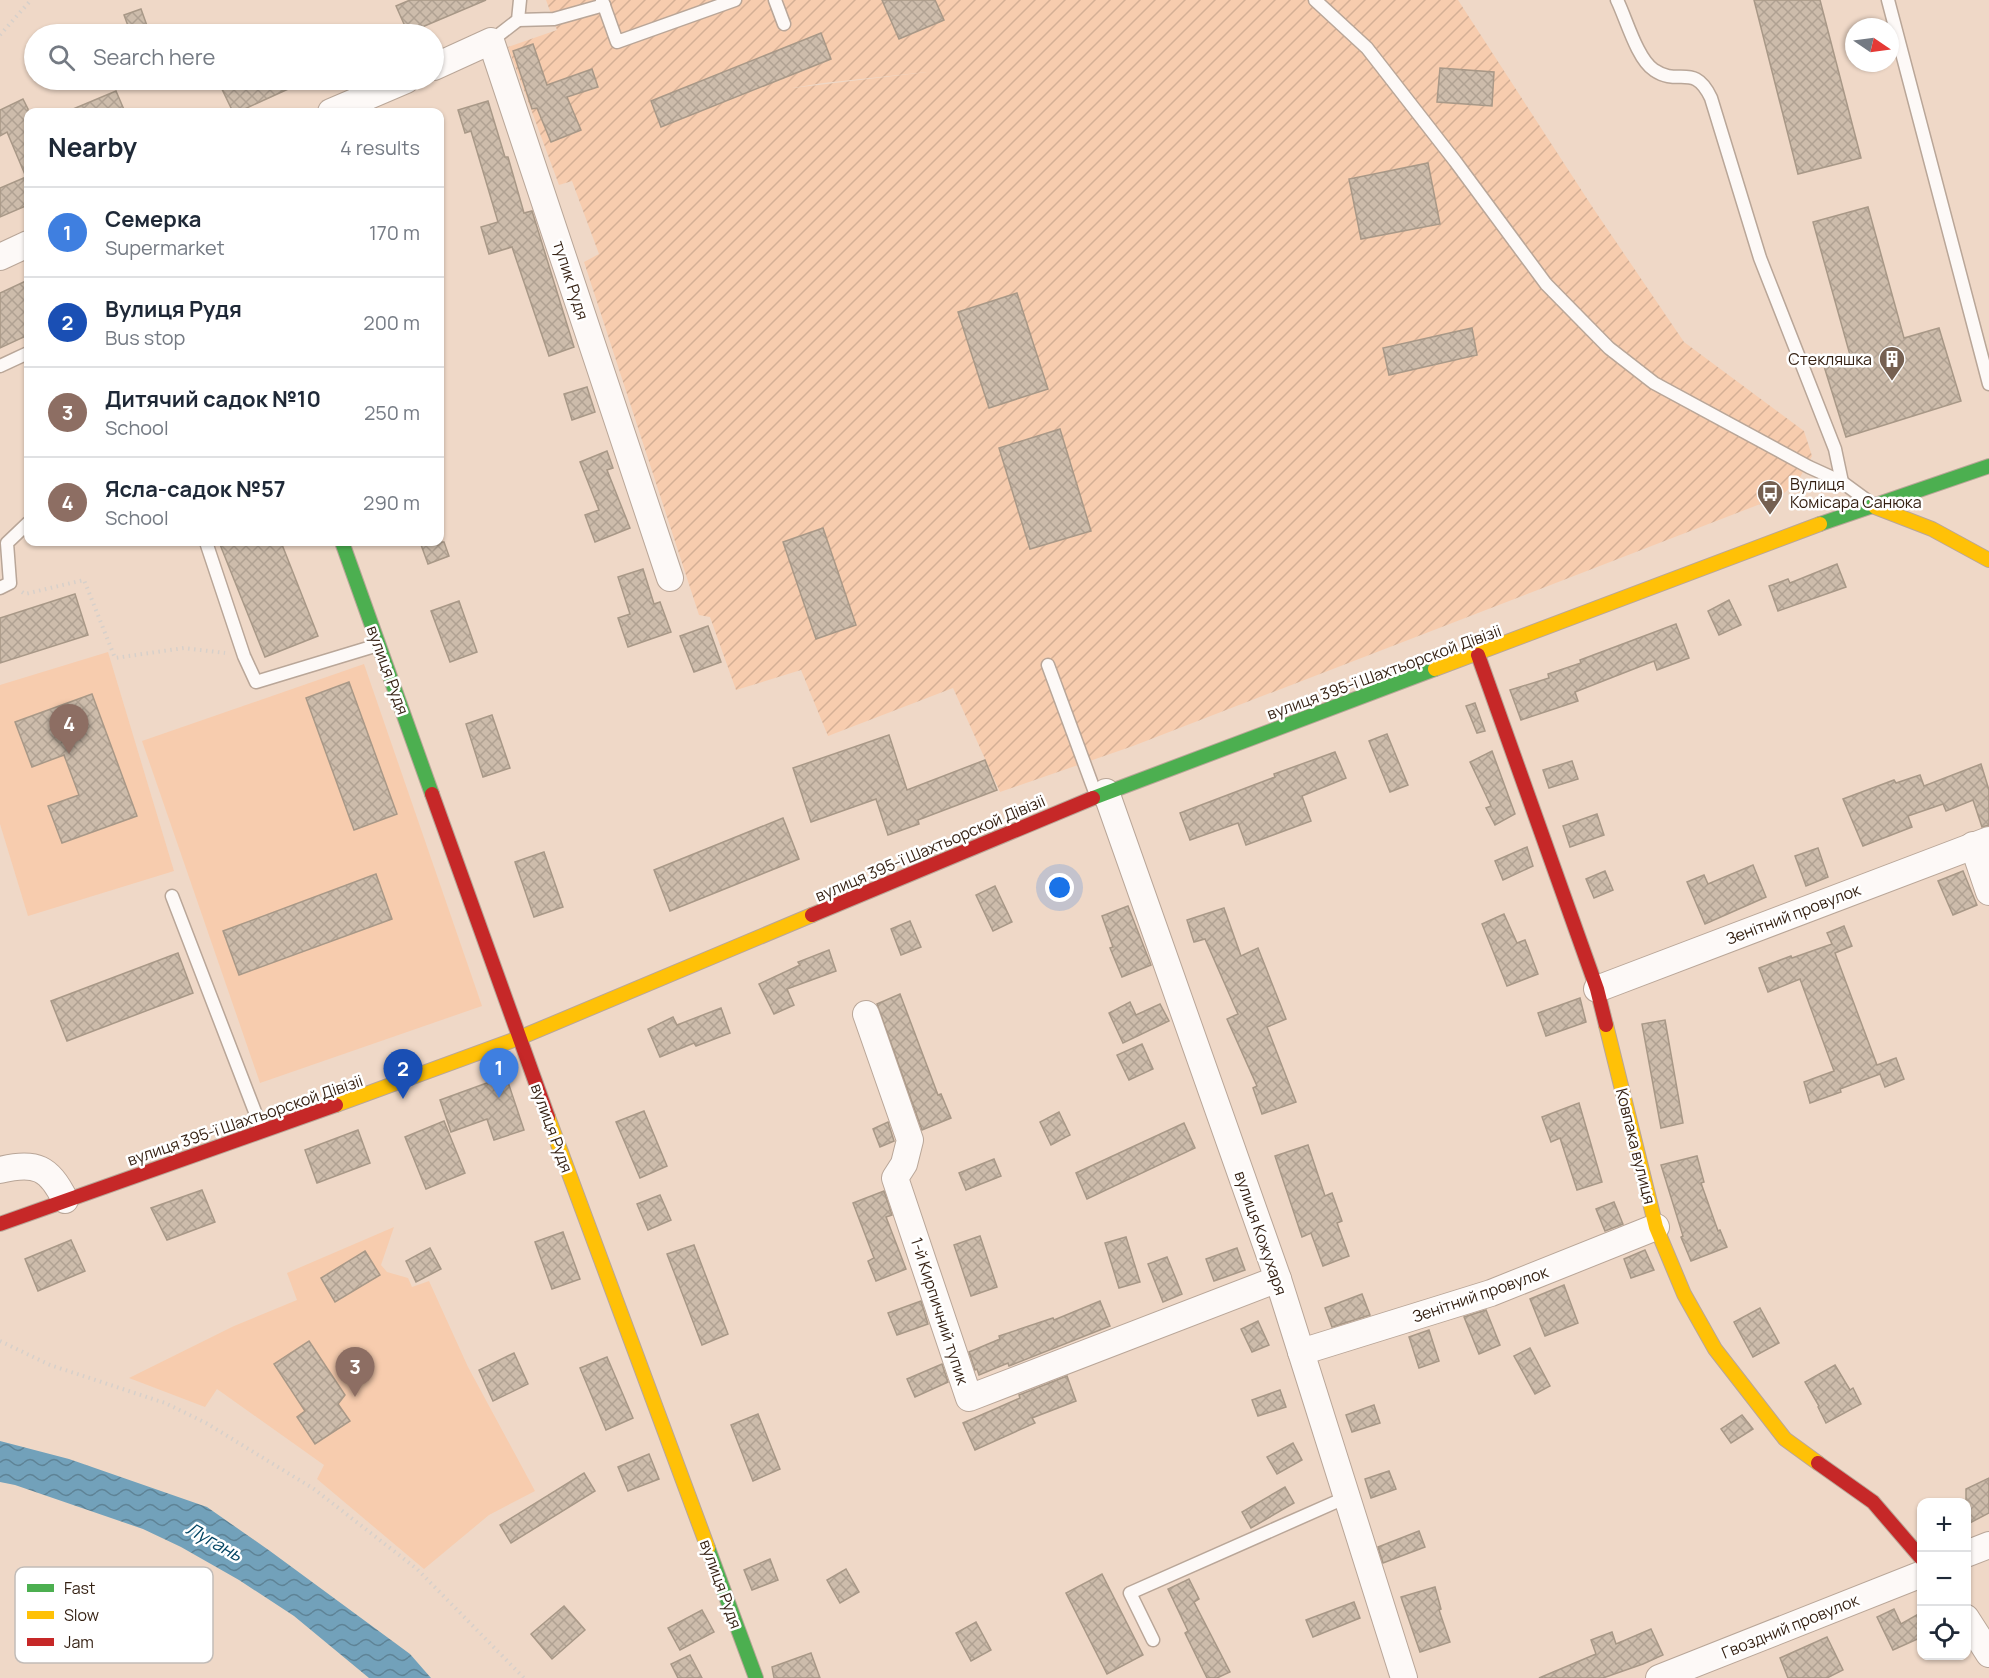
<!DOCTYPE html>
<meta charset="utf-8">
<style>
body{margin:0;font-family:Manrope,sans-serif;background:#f2f2f3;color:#1f2937}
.controls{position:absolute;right:18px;bottom:18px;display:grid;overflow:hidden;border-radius:12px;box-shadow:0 2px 4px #0004}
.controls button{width:54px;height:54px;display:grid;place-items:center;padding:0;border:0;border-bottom:2px solid #e0e1e3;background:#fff;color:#1f2937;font:30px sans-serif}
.compass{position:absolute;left:1845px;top:18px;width:54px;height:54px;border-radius:50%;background:#fff;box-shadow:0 2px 4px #0004;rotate:103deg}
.you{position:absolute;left:1060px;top:888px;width:21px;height:21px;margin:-15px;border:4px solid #fff;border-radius:50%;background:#1a73e8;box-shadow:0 0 0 9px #1a73e833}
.badge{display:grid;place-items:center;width:39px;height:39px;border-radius:50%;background:#0f766e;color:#fff;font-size:20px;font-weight:700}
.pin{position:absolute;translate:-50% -50px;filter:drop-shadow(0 2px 3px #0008)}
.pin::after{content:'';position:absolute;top:32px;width:21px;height:18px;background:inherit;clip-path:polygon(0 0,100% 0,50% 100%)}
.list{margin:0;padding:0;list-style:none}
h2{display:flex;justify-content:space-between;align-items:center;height:78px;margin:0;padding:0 24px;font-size:26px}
h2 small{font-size:20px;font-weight:400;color:#747a83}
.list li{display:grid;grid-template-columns:39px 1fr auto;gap:18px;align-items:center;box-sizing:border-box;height:90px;padding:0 24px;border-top:2px solid #e0e1e3}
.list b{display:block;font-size:22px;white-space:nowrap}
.list p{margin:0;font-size:20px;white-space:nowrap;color:#747a83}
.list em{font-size:20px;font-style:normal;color:#747a83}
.icon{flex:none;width:33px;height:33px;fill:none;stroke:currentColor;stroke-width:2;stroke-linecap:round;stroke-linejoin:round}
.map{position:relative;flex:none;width:1989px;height:1678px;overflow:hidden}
.search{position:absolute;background:#fff;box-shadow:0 2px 4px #0004;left:24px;top:24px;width:420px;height:66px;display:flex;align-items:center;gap:15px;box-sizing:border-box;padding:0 21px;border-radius:33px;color:#747a83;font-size:22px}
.panel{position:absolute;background:#fff;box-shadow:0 2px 4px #0004;left:24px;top:108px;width:420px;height:438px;border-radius:12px}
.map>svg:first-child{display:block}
.built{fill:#f7ccae}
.industrial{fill:url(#industrial-furrows);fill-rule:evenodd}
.water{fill:url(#water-waves)}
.building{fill:url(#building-cross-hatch);stroke:#a89887;stroke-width:1.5}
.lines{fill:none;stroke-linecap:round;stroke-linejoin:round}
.lane-casing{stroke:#b9a698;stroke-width:15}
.street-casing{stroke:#b9a698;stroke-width:28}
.fast-casing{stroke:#b9a698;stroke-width:16}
.slow-casing{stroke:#b9a698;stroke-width:16}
.jam-casing{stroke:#b9a698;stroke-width:16}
.path{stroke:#d7d0ca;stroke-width:4;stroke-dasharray:1.5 4.5;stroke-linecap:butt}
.lane{stroke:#fdf9f7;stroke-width:12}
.street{stroke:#fdf9f7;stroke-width:26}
.fast{stroke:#4caf50;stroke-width:14}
.slow{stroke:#ffc107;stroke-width:14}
.jam{stroke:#c62828;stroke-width:14}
.labels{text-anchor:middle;stroke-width:5;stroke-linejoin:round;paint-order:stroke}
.street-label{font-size:16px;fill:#331f11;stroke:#fff}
.poi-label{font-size:16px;fill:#331f11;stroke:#fff;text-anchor:end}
.water-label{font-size:18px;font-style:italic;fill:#034564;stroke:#fff}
.key{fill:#fff;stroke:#c2bcb8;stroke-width:1.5}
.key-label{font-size:16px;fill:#331f11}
</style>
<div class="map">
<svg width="1989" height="1678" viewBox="0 0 1989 1678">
<defs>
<pattern id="industrial-furrows" width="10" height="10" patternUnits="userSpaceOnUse" patternTransform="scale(1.5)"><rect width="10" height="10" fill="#f7ccae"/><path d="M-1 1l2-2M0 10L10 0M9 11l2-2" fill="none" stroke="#d4af95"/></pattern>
<pattern id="water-waves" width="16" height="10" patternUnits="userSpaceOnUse" patternTransform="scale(1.5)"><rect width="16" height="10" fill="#72a1ba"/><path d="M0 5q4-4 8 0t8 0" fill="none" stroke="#5e8396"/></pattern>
<pattern id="building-cross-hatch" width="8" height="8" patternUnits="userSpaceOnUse" patternTransform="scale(1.5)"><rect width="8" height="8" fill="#cdbcab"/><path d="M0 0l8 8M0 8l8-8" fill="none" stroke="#b0a192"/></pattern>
</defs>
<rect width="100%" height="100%" fill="#efd8c7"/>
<g class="built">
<polygon points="108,652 174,871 28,916 0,824 0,685"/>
<polygon points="364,664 482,1006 260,1083 142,741"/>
<polygon points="394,1227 381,1265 387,1272 408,1278 412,1287 429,1281 468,1367 535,1491 489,1515 424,1569 317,1479 324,1465 217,1389 205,1407 129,1378 234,1326 297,1300 287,1273"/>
</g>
<path class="industrial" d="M546,0H1458L1593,208L1684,342L1804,431L1812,456L1799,479L1781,496L1133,746L1000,792L953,688L828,736L801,670L736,690L710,617L699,615L584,262L599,254L572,181L559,185L508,47L557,30ZM927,72L793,88H792L823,83Z"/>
<polygon class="water" points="0,1441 69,1459 207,1507 270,1551 410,1654 431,1678 369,1678 294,1616 239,1580 181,1547 143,1529 15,1485 0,1482"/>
<g class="building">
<polygon points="410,0 486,0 408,33 396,6"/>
<polygon points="882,0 935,0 944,20 899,39"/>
<polygon points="1754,0 1820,0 1861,158 1798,174"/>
<polygon points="141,9 150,34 131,34 124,15"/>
<polygon points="821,33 831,59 661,127 651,101"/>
<polygon points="533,44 547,85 592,69 598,87 567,97 581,130 551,142 537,108 532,109 513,51"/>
<polygon points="1440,68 1494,72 1492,106 1437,102"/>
<polygon points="231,80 308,80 238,112 233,112 220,85"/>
<polygon points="116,91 125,112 66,112"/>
<polygon points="23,99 28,109 28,205 0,217 0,188 26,177 7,132 0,136 0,110"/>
<polygon points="488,101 505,157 508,157 524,213 532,211 574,347 549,356 512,247 489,254 481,227 498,222 471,131 465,133 458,110"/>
<polygon points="1428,163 1440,224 1361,239 1349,179"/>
<polygon points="1868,207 1904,338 1939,328 1961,401 1846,437 1823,363 1850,355 1813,222"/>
<polygon points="28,280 28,335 0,348 0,293"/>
<polygon points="1017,293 1048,389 989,408 958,312"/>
<polygon points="1472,328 1477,355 1389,375 1383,348"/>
<polygon points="587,387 595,412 572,420 564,394"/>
<polygon points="1060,429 1091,531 1030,549 999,448"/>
<polygon points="607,451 613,468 607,470 630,528 595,542 585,515 599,510 580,462"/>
<polygon points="823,528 856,625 816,639 783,542"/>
<polygon points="219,542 281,542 318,636 265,657"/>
<polygon points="420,542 444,542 449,556 428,564"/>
<polygon points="1837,564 1846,587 1778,611 1769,586 1788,579 1790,583"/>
<polygon points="643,569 654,604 660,602 671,632 628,647 618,618 630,614 618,577"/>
<polygon points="75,594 88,635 0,663 0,618"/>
<polygon points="1729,600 1741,625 1719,635 1708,611"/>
<polygon points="459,601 477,652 450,662 431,611"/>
<polygon points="1676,624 1689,658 1657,670 1654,661 1575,692 1578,701 1521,720 1510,690 1549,678 1548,674 1581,663 1580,660"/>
<polygon points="708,626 721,662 694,672 680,636"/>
<polygon points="349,682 397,814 354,830 306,698"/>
<polygon points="92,694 137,816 62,843 48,806 79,795 64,755 32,767 15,722"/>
<polygon points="1475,703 1485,731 1477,733 1466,706"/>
<polygon points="492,715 510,768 483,777 466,724"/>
<polygon points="1387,734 1408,785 1390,792 1369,741"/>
<polygon points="889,735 907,790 985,760 997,790 918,820 919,824 888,835 876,799 811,822 793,768"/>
<polygon points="1492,751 1515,814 1495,825 1486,808 1491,806 1470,762"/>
<polygon points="1335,752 1346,778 1302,796 1311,821 1246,845 1238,823 1190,840 1180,813 1275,777 1274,774"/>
<polygon points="1572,761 1578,779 1549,788 1543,770"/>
<polygon points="1981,764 1989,790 1989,825 1982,827 1973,800 1946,811 1943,804 1908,816 1912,827 1863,846 1843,799 1894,780 1896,783 1920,775 1924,786"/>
<polygon points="1597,814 1604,835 1570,847 1563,826"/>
<polygon points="783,818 799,859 670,911 654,870"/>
<polygon points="1527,847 1533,866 1503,880 1495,861"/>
<polygon points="1818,848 1828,877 1806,886 1795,856"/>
<polygon points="544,852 563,907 534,917 515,862"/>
<polygon points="1753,865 1766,897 1705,924 1687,882 1704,875 1708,884"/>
<polygon points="1605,871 1613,890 1594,898 1586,879"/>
<polygon points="1963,871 1977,905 1953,915 1938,881"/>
<polygon points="376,874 392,919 239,975 223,931"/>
<polygon points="995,886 1012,922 993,931 976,895"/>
<polygon points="1128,906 1151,965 1122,977 1110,948 1113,947 1102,916"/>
<polygon points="1224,908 1241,956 1258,948 1286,1019 1267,1027 1296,1102 1262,1114 1253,1088 1257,1086 1227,1019 1238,1014 1205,939 1194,942 1187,920"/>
<polygon points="1504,914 1517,943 1525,940 1538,974 1507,986 1482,924"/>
<polygon points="910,921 921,947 901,955 891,929"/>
<polygon points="1844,926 1852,946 1835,953 1877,1065 1896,1058 1904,1079 1885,1087 1880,1074 1840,1089 1841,1092 1810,1103 1804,1082 1834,1071 1800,979 1768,992 1759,968 1791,956 1792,958 1832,944 1827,933"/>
<polygon points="829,950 836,971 787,989 794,1005 774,1014 759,984 800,965 798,962"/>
<polygon points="178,953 193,993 67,1041 51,1001"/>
<polygon points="900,994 938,1095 941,1094 951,1118 922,1130 877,1004"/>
<polygon points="1580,998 1586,1022 1546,1036 1538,1013"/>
<polygon points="1130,1002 1136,1015 1160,1004 1169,1021 1123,1043 1109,1013"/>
<polygon points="721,1008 730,1033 696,1046 694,1043 660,1057 648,1029 673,1017 677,1025"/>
<polygon points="1665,1020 1683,1123 1661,1128 1642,1024"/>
<polygon points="1142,1044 1153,1069 1129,1080 1117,1055"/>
<polygon points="506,1076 524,1130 494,1140 487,1119 451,1132 440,1100"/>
<polygon points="1579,1103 1602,1182 1577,1190 1560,1138 1551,1142 1542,1117"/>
<polygon points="644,1111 667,1166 640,1178 616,1122"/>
<polygon points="1059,1112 1070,1135 1051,1145 1040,1122"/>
<polygon points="444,1121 465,1173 426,1189 405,1137"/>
<polygon points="888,1122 894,1141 880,1147 873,1129"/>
<polygon points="1184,1123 1195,1148 1087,1199 1076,1173"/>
<polygon points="358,1130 370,1163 317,1183 305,1150"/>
<polygon points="1308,1145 1325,1196 1332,1193 1342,1221 1337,1223 1349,1256 1323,1266 1311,1233 1302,1237 1275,1156"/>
<polygon points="1697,1156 1704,1182 1701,1183 1718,1231 1720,1230 1727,1247 1691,1261 1681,1237 1683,1236 1661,1165"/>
<polygon points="994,1159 1001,1176 966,1190 959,1173"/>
<polygon points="202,1190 215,1222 167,1240 151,1208"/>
<polygon points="884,1191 892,1215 886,1217 906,1269 876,1281 868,1261 874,1258 853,1203"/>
<polygon points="660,1195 671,1220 648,1230 637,1204"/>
<polygon points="1614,1202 1623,1224 1605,1231 1596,1209"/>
<polygon points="563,1232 580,1279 552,1289 535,1242"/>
<polygon points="980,1236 997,1287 971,1296 954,1245"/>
<polygon points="1126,1237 1140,1282 1119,1288 1105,1243"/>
<polygon points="71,1240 85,1271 38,1291 25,1259"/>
<polygon points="694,1245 728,1334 702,1345 667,1254"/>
<polygon points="430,1248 441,1269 416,1282 406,1261"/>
<polygon points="1237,1248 1245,1270 1214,1281 1206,1259"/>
<polygon points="1645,1250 1654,1270 1631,1278 1624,1259"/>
<polygon points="365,1251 380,1275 335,1302 321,1278"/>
<polygon points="1167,1257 1182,1294 1163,1302 1148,1264"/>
<polygon points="1564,1285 1578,1323 1545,1336 1530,1299"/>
<polygon points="1362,1294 1370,1315 1332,1327 1325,1308"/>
<polygon points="921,1301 928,1324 897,1335 888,1313"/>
<polygon points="1100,1301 1110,1326 1009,1366 1008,1363 979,1375 977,1369 975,1370 969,1352 1000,1339 999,1336 1053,1318 1054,1320"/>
<polygon points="1760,1308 1779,1343 1753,1357 1734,1322"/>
<polygon points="1486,1310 1500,1345 1479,1354 1464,1317"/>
<polygon points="1258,1321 1269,1345 1252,1352 1241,1329"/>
<polygon points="1429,1330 1439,1361 1419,1368 1409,1337"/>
<polygon points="309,1341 345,1395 338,1404 350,1421 315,1444 297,1417 305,1411 274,1364"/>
<polygon points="1530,1348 1550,1386 1535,1394 1514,1356"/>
<polygon points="514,1353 528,1384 493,1401 479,1370"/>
<polygon points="607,1357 633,1418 606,1430 580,1368"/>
<polygon points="942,1364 948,1382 915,1397 907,1379"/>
<polygon points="1835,1365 1850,1390 1853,1388 1861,1404 1826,1423 1818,1407 1819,1406 1805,1382"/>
<polygon points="1067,1376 1076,1401 1032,1418 1035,1423 975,1450 963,1423 1020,1398 1019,1395"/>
<polygon points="1280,1390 1286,1407 1258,1416 1252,1400"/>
<polygon points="1374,1405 1380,1423 1352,1432 1346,1415"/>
<polygon points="758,1414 780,1469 753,1481 731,1425"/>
<polygon points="1742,1415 1753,1429 1731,1443 1721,1429"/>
<polygon points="1293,1443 1302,1460 1277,1474 1267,1457"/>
<polygon points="649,1454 659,1479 628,1491 618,1467"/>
<polygon points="1389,1471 1396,1489 1371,1498 1365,1479"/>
<polygon points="584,1473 595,1491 511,1543 500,1525"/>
<polygon points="1989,1478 1989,1513 1966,1525 1966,1489"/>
<polygon points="1285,1487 1294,1503 1251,1528 1242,1512"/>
<polygon points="1419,1531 1425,1547 1383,1563 1378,1547"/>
<polygon points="770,1559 778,1580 752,1590 744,1570"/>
<polygon points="846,1569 859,1592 840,1603 827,1580"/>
<polygon points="1102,1574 1143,1655 1107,1674 1066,1593"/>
<polygon points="1189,1579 1199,1599 1194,1602 1230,1672 1217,1678 1207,1678 1185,1633 1188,1631 1168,1589"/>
<polygon points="1435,1587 1441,1609 1439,1610 1450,1642 1420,1652 1401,1597"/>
<polygon points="1354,1602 1360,1618 1313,1637 1306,1620"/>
<polygon points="564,1606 585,1630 552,1659 531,1634"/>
<polygon points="1894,1609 1901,1624 1922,1612 1922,1637 1893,1650 1877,1617"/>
<polygon points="702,1610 714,1632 680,1650 668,1628"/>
<polygon points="976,1622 991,1650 971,1661 956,1633"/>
<polygon points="1651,1629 1663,1655 1643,1664 1603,1678 1539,1678 1596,1654 1591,1640 1612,1632 1616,1644"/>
<polygon points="1827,1637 1843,1670 1827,1678 1788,1678 1780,1658"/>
<polygon points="811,1653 820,1678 774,1678 772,1667"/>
<polygon points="690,1655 702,1678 678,1678 671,1664"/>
</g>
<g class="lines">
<g class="lane-casing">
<g id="lane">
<polyline points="602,0 617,42 735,0"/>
<polyline points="775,0 784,24"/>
<polyline points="1315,0 1367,48 1455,161 1546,284 1609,348 1654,383 1809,467 1842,482 1872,504"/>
<path d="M1617,0C1626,18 1637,59 1654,70C1679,87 1694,62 1711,98L1760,258L1835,449L1842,482"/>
<polyline points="1888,0 1989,384"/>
<polyline points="518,20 554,19 604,5"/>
<polyline points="491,41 518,20 520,0"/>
<polyline points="0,366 28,353"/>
<polyline points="206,542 244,656 256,682 378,645"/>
<polyline points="0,588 10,583 7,543 28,523"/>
<polyline points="1048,665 1096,795"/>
<polyline points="172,896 262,1130"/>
<polyline points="1153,1640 1130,1593 1347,1497"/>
</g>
</g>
<g class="street-casing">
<g id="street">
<polyline points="434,67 491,41 670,578"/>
<polyline points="331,112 406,80"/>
<polyline points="0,257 28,244"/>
<polyline points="1106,792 1278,1279 1404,1678"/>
<polyline points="1973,845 1989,892"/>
<polyline points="1597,989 1989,840"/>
<polyline points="866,1014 910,1140 904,1164 895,1178 969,1398 1278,1279"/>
<path d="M0,1170C36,1161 50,1168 65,1200"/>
<polyline points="1301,1352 1491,1293 1656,1227"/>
<polyline points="1966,1554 1989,1545"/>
<polyline points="1966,1618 1989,1654"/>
<polyline points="1659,1678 1922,1574"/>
</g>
</g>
<g class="fast-casing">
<g id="fast">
<polyline points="1820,524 1989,466"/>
<polyline points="342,542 432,794"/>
<polyline points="1093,798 1435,669"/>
<polyline points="708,1548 756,1678"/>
</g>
</g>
<g class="slow-casing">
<g id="slow">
<polyline points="1875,507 1932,529 1989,560"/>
<polyline points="1435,669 1820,524"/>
<polyline points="1606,1025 1656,1227 1684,1294 1715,1349 1785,1439 1818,1463"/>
<polyline points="336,1105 519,1038 812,915"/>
<polyline points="548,1117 708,1548"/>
</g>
</g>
<g class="jam-casing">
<g id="jam">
<polyline points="1478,655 1597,989 1606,1025"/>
<polyline points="432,794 548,1117"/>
<polyline points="812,915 1093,798"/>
<polyline points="0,1224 336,1105"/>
<polyline points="1818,1463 1873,1502 1922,1559"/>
</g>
</g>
<g class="path">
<polyline points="0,35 31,0"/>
<polyline points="22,592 25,594 84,580 115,658 184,648 225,653"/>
<polyline points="0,1341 50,1365 165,1403 206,1423 314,1489 417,1569 524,1678"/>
</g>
<use href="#lane" class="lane"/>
<use href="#street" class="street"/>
<use href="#fast" class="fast"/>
<use href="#slow" class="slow"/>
<use href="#jam" class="jam"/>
</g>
<defs>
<g id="building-pin" transform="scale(1.35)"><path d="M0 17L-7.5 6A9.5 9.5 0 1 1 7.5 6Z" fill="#756051" stroke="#fff"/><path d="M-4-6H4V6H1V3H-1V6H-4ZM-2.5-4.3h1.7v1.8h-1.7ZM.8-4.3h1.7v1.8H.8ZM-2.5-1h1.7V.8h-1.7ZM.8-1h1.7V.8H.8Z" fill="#fff"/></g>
<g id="bus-pin" transform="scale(1.35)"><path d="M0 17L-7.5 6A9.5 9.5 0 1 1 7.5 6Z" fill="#756051" stroke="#fff"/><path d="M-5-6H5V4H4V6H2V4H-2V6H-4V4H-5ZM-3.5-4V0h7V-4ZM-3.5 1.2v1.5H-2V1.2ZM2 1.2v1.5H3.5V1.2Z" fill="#fff"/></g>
</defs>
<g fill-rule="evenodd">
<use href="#building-pin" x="1892" y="359"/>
<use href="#bus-pin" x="1770" y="493"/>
</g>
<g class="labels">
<g class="street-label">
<text transform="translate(571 280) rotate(72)" y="6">тупик Рудя</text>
<text transform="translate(388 670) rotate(70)" y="6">вулиця Рудя</text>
<text transform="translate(1384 672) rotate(-20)" y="6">вулиця 395-ї Шахтьорской Дівізіі</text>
<text transform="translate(930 848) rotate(-23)" y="6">вулиця 395-ї Шахтьорской Дівізіі</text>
<text transform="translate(1793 914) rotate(-21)" y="6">Зенітний провулок</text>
<text transform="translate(245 1120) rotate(-19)" y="6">вулиця 395-ї Шахтьорской Дівізіі</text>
<text transform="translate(552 1128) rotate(70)" y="6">вулиця Рудя</text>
<text transform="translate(1636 1146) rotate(76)" y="6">Ковпака вулиця</text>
<text transform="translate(1261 1233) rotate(71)" y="6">вулиця Кожухаря</text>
<text transform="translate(1480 1294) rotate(-19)" y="6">Зенітний провулок</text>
<text transform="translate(940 1311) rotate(72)" y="6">1-й Кирпичний тупик</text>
<text transform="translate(721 1584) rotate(70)" y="6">вулиця Рудя</text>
<text transform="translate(1790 1626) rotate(-22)" y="6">Гвоздний провулок</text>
</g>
<g class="poi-label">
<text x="1872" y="365">Стекляшка</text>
<text x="1790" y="490" text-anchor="start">Вулиця<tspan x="1790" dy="18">Комісара Санюка</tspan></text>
</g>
<g class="water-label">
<text transform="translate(214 1542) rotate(29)" y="6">Лугань</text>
</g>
</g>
<rect x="15" y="1567" width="198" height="96" rx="9" class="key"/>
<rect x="27" y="1584" width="27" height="8" fill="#4caf50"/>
<rect x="27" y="1611" width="27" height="8" fill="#ffc107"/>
<rect x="27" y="1638" width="27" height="8" fill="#c62828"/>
<g class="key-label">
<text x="64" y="1594">Fast</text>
<text x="64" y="1621">Slow</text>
<text x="64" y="1648">Jam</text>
</g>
</svg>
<div class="controls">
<button>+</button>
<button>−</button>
<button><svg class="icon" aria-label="locate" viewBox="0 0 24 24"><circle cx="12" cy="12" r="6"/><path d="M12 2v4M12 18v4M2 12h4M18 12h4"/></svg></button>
</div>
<svg class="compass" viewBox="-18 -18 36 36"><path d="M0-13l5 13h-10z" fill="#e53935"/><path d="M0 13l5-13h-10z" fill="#747a83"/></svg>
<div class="you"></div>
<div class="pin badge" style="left:499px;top:1098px;background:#3f7fe0">1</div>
<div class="pin badge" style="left:403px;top:1099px;background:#1a4fb4">2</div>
<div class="pin badge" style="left:355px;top:1397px;background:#8d6e63">3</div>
<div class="pin badge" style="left:69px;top:754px;background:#8d6e63">4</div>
<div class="search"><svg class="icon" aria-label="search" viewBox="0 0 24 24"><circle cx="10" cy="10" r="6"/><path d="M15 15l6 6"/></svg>Search here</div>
<section class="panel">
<h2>Nearby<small>4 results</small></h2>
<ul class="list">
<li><span class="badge" style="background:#3f7fe0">1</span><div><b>Семерка</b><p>Supermarket</p></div><em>170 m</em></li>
<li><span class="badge" style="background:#1a4fb4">2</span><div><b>Вулиця Рудя</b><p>Bus stop</p></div><em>200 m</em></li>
<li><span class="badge" style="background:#8d6e63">3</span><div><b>Дитячий садок №10</b><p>School</p></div><em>250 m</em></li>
<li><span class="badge" style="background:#8d6e63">4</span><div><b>Ясла-садок №57</b><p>School</p></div><em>290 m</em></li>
</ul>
</section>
</div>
